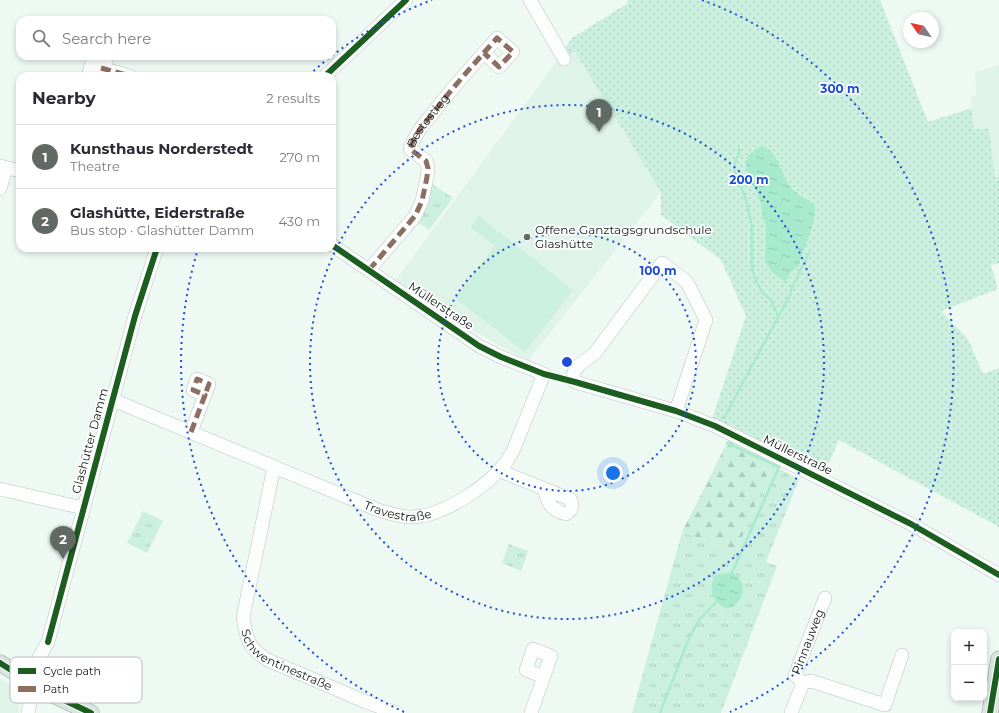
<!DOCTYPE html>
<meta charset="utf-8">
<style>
body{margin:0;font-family:Montserrat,sans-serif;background:#f2f2f3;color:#2b2b33}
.controls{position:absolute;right:12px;bottom:12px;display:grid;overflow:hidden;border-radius:8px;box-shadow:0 2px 6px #0003}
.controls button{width:36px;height:36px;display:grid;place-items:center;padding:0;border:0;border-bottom:1px solid #e1e1e2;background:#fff;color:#2b2b33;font:20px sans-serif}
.compass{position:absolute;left:903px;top:12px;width:36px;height:36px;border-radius:50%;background:#fff;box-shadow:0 2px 6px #0003;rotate:304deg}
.you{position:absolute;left:613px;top:473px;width:14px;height:14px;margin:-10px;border:3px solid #fff;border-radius:50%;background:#1a73e8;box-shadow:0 0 0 6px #1a73e833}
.badge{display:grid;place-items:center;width:26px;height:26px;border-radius:50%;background:#616965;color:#fff;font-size:13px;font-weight:700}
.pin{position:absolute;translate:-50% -33px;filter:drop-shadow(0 1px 2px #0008)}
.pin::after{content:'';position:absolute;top:21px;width:14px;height:12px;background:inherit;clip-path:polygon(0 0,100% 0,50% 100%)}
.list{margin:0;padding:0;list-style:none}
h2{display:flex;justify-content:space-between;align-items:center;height:52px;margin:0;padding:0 16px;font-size:17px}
h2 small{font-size:13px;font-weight:400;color:#7c7c81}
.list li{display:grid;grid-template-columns:26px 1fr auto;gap:12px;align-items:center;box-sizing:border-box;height:64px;padding:0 16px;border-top:1px solid #e1e1e2}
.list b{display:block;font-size:15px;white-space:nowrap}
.list p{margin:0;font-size:13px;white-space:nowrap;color:#7c7c81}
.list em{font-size:13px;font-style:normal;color:#7c7c81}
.icon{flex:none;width:22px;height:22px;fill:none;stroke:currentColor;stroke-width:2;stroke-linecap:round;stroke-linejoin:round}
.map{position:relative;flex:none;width:999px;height:713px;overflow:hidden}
.search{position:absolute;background:#fff;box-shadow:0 2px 6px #0003;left:16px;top:16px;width:320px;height:44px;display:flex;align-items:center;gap:10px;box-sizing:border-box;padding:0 14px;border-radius:12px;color:#7c7c81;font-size:15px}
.panel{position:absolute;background:#fff;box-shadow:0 2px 6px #0003;left:16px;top:72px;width:320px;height:180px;border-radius:12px}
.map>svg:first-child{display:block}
.built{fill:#dff3e9}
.grass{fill:url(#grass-dots);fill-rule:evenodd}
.forest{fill:url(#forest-firs)}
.park{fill:url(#park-tufts);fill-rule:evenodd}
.pitch{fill:#cbf0e0}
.water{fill:url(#water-ripples)}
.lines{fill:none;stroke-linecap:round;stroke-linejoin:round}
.stream{stroke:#a7eace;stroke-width:2.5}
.minor-casing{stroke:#bbc3c0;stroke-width:14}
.major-casing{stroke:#90a49d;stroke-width:17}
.minor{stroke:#fcfefd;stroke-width:13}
.major{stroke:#dae5e1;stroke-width:16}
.quiet{stroke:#8d6e63;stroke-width:5;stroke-dasharray:10 5;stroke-linecap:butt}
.cycleway-casing{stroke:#fff;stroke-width:8}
.cycleway{stroke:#1b5e20;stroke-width:6}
.ring{fill:none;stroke:#1d4ed8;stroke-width:2;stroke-dasharray:2 4}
.poi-dot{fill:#616965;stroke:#fff;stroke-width:1.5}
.labels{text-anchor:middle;stroke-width:3.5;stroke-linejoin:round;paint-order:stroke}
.street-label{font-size:12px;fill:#151b18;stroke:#fff}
.poi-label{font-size:12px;fill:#151b18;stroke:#fff;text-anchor:start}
.key{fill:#fff;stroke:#b9bbba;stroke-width:1}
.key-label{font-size:11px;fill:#151b18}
.centre{fill:#1d4ed8;stroke:#fff;stroke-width:2}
.ring-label{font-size:12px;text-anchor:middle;font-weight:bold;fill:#1d4ed8;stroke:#fff;stroke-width:3.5;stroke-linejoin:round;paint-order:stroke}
</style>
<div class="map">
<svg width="999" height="713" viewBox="0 0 999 713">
<defs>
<pattern id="grass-dots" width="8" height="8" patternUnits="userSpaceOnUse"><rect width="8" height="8" fill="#cbf0e0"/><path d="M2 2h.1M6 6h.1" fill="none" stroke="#adcdbf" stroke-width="1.8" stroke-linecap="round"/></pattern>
<pattern id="forest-firs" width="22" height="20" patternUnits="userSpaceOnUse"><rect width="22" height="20" fill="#cbf0e0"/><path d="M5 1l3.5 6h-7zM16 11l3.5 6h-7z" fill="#adcdbf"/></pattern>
<pattern id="park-tufts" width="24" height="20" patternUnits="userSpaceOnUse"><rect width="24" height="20" fill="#cbf0e0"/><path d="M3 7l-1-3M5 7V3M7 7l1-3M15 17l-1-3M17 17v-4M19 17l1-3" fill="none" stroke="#adcdbf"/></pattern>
<pattern id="water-ripples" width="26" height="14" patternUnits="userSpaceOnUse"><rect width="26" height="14" fill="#a7eace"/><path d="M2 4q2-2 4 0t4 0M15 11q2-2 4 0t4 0" fill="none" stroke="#8fc8b0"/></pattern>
</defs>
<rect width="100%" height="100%" fill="#eef9f4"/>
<g class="built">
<polygon points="575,51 661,192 528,361 475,332 395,281 557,61"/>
<polygon points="999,65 999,177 995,177 989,128 974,129 971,96 976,95 975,72"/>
<polygon points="0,678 21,693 19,713 0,713"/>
</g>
<path class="grass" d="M627,0H880L928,122L972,108L974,129L989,128L995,177H999V263L991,265L998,289L941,311L968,339L983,374L999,368V527L839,440L824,473L780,452L734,426L711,422L746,316L721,260L661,215V192L575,52L557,61L572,38L628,3ZM762,146L791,187L815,204C818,224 803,246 799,266L791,272L766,237V228L762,214L760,200L755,186L752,151L756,148Z"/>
<polygon class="forest" points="734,426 780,452 772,465 736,552 682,532 728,441"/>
<g class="park">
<path d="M432,184L453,198L429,230L416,221C424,210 430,198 432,184Z"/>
<path d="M772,465L799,479L766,562L777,566L721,713H632L682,532L736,552ZM716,575L726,609C713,601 706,590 716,575Z"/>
<polygon points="143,511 163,521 147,553 127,543"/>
<polygon points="509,544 528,551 521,571 502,563"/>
</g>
<polygon class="pitch" points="479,216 573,290 525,352 455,298 495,246 470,227"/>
<g class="water">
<path d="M762,146C778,150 781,174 790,186C796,193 807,199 815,204C818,223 803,247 799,266L791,272L785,282L772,272L765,262L766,228L762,214L760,200L747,171L746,163L748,156L756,148Z"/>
<path d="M732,572C744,581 747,591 737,603C734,606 731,608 726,609C713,601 706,590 716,575Z"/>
</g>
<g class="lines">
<g class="stream">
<polyline points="739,149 739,154 735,162 734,170 745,196 752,226 752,268 756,281 762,292 771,300 778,316"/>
<polyline points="724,418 790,295 791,290 809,253"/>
<polyline points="727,443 779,467 731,575"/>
<polyline points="660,713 689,638 700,619 718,600"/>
</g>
<g class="minor-casing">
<g id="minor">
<polyline points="530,0 564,59"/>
<polyline points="101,68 130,76"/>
<path d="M88,76C90,74 91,72 93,70C100,65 105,69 107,56"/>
<polyline points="88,76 94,56"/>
<polyline points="325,76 406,0"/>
<polyline points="0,166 20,171"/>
<polyline points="0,189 6,168"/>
<path d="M369,270L415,216L422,201L427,177L428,168L426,161L410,149C415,134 423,125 433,113C453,87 475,63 497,38L513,52L499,67L484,53"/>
<path id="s1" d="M113,400L378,510C388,513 398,516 408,517C440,519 495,483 510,456C515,449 517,439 521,431C529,412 536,393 544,374L501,357L479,346L332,245"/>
<polyline points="676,411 706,320 687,282 662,263 595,353 579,365 573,374 575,382 676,411 715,426 911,524 999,575"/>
<polyline points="191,432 205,395 193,390 197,379 209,384 205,395"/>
<path id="s2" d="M274,467L243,617C247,640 247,647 268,660L366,702L397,713"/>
<path d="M500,471L570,499L572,503L571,510L566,514C552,511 546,502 545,489"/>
<polyline points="0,489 83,508"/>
<polyline points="803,683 811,681 885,705 902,655"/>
<path id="s3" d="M803,683L795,675L825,598"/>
<polyline points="28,713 39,658 48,642 135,316 157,248"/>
<polyline points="531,713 551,656 533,649 526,670 544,677"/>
<polyline points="791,713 803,683"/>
</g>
</g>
<g class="major-casing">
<g id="major">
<polyline points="0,663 41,689 91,713"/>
<polyline points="990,713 999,659"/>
</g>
</g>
<use href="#minor" class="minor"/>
<use href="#major" class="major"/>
<g class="quiet">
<polyline points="101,68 130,76"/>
<path id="s4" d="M369,270L415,216L422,201L427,177L428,168L426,161L410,149C415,134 423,125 433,113C453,87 475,63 497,38L513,52L499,67L484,53"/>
<polyline points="191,432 205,395 193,390 197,379 209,384 205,395"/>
</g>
<g class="cycleway-casing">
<g id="cycleway">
<polyline points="325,76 406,0"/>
<polyline points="332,245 479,346 501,357 544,374 575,382 676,411 715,426 911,524 999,575"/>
<polyline points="48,642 135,316 157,248"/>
<polyline points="0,663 41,689 91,713"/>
<polyline points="990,713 999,659"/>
</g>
</g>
<use href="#cycleway" class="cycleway"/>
</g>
<g class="ring">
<circle cx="567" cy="362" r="129"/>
<circle cx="567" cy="362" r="257"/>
<path d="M404 712A386 386 0 0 1 198 249M309 75A386 386 0 0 1 432 0M702 0A386 386 0 0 1 730 712"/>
</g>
<circle class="poi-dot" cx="527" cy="237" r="4"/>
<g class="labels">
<g class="street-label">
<text dy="4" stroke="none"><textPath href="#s4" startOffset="182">Bestestieg</textPath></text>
<text transform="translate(441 306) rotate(34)" y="4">Müllerstraße</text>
<text transform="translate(90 441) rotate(-75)" y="4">Glashütter Damm</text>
<text transform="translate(798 455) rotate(26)" y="4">Müllerstraße</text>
<text dy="4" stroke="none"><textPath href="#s1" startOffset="307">Travestraße</textPath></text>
<text dy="4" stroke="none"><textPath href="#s3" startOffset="47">Pinnauweg</textPath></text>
<text dy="4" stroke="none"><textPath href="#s2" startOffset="220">Schwentinestraße</textPath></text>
</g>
<g class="poi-label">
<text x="535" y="234">Offene Ganztagsgrundschule<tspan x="535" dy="14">Glashütte</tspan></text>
</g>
</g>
<rect x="10" y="657" width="132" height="46" rx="6" class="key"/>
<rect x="18" y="668" width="18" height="6" fill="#1b5e20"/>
<rect x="18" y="686" width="18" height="6" fill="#8d6e63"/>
<g class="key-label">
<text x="43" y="675">Cycle path</text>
<text x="43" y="693">Path</text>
</g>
<circle cx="567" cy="362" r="6" class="centre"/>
<g class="ring-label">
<text x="840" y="93">300 m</text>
<text x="749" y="184">200 m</text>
<text x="658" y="275">100 m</text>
</g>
</svg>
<div class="controls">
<button>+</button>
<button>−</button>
</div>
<svg class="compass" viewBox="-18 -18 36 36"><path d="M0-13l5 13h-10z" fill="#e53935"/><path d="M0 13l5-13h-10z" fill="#7c7c81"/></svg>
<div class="you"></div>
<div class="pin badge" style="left:599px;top:132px">1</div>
<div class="pin badge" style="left:63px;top:559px">2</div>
<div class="search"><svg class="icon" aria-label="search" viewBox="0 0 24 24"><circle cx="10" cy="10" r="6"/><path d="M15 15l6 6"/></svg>Search here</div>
<section class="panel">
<h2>Nearby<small>2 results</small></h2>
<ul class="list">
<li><span class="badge">1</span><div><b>Kunsthaus Norderstedt</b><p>Theatre</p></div><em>270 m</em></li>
<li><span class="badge">2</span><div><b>Glashütte, Eiderstraße</b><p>Bus stop · Glashütter Damm</p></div><em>430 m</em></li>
</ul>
</section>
</div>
